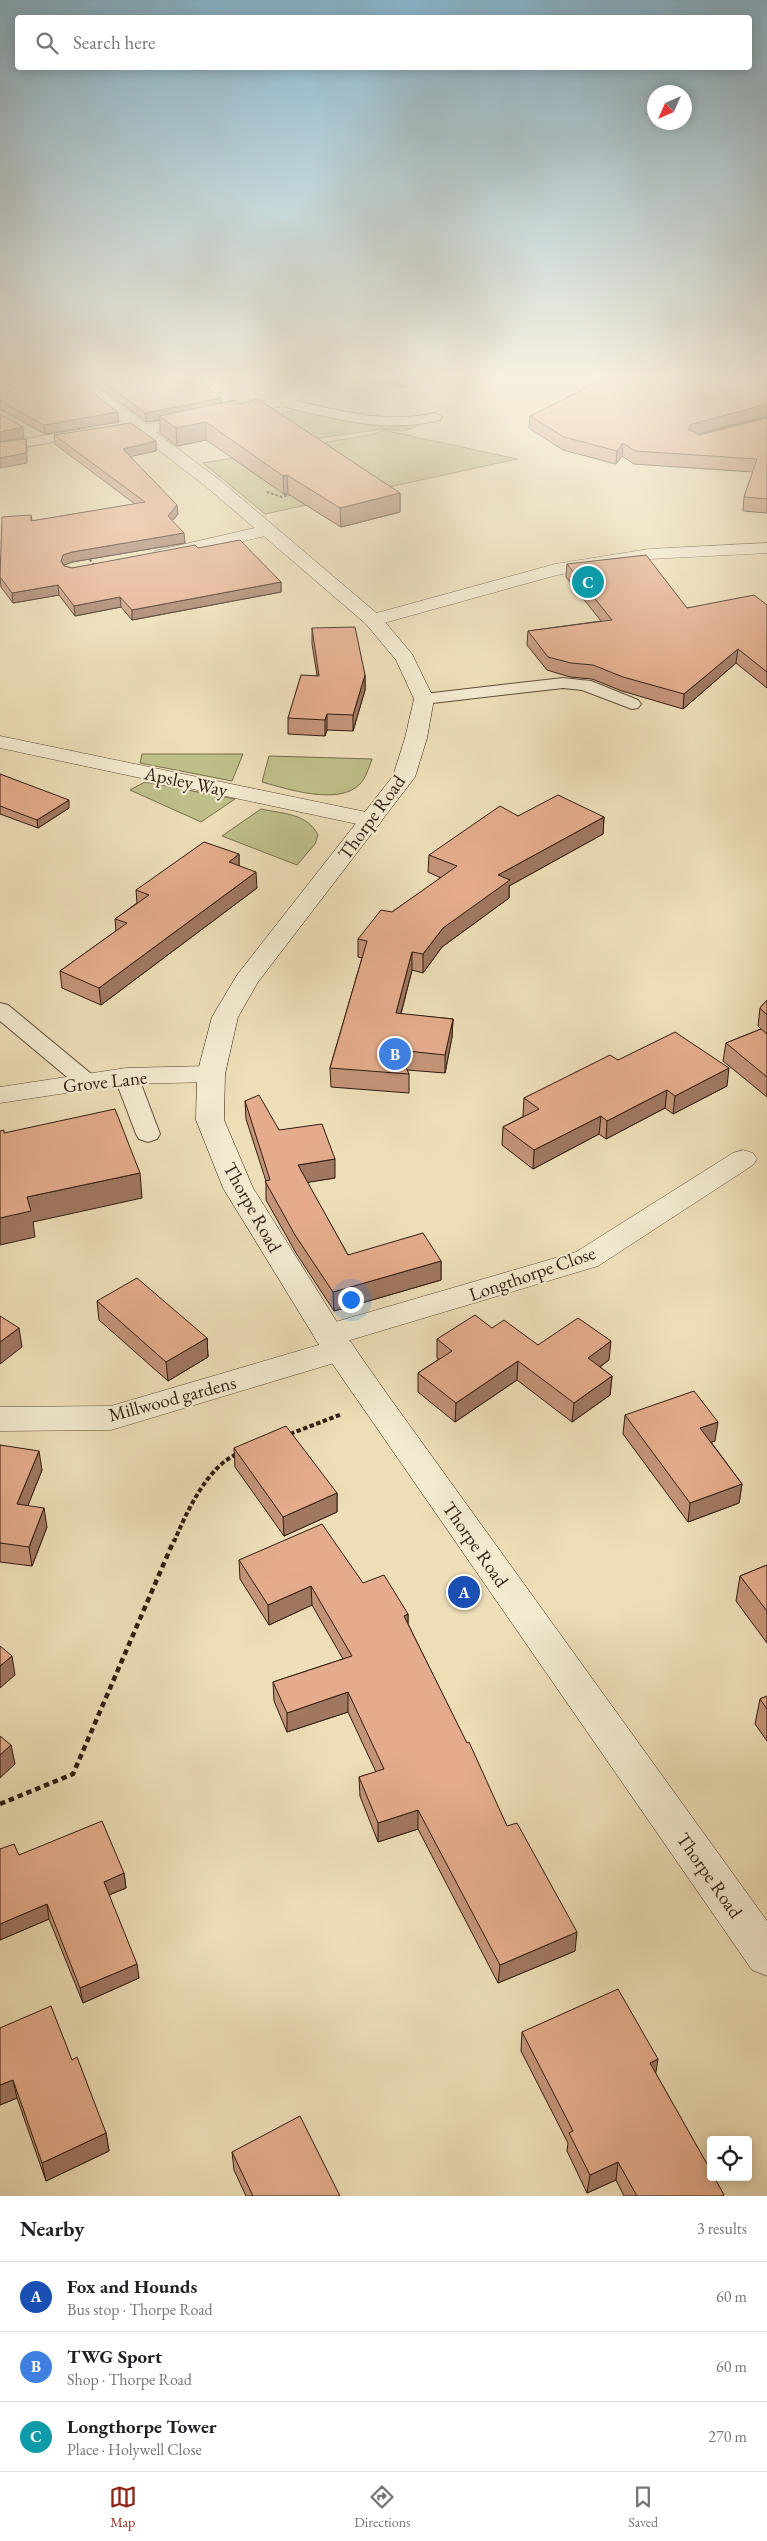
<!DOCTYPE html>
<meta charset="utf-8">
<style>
body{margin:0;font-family:"EB Garamond",serif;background:#f6f6f6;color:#202124}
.controls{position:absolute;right:15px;bottom:15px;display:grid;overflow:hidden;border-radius:5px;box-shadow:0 2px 12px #0003}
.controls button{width:45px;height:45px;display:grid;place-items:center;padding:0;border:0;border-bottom:1px solid #e0e0e0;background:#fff;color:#202124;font:25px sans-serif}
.compass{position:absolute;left:647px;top:85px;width:45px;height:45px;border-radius:50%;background:#fff;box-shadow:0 2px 12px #0003;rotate:225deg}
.you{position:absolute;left:350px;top:1299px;width:18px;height:18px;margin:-12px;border:4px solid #fff;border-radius:50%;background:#1a73e8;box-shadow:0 0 0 8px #1a73e833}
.badge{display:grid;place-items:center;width:32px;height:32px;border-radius:50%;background:#8f2418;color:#fff;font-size:16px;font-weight:700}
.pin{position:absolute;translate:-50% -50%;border:2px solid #fff;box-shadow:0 1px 5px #0006}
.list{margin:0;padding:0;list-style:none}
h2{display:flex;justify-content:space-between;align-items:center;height:65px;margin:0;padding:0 20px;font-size:21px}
h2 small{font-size:16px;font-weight:400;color:#757577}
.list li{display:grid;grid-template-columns:32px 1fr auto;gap:15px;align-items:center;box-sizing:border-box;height:70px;padding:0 20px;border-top:1px solid #e0e0e0}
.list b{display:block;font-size:19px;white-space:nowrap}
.list p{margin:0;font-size:16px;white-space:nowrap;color:#757577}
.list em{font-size:16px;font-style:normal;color:#757577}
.icon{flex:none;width:28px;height:28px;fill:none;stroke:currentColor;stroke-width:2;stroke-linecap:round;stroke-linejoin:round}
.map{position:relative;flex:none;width:767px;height:2196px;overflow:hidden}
.search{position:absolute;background:#fff;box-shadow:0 2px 12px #0003;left:15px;right:15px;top:15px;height:55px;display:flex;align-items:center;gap:12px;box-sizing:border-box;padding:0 18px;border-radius:5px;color:#757577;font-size:19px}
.sheet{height:275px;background:#fff}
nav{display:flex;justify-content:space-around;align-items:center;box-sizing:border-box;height:70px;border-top:1px solid #e0e0e0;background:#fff;font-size:14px;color:#757577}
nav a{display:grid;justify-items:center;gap:2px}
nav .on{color:#8f2418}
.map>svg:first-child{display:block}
.green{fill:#bfbf8a;stroke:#786e4e}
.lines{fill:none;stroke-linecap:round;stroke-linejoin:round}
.lane-casing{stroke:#5f4c3a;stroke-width:2}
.street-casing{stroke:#5f4c3a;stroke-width:1}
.secondary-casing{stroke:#301c11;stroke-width:1}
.path-far2{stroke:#301c11;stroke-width:2;stroke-dasharray:2.5 2;stroke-linecap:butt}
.path-far1{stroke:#301c11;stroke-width:4;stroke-dasharray:4.5 2.5;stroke-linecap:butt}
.path{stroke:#301c11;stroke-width:4.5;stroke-dasharray:5.5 4;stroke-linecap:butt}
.lane{fill:#f3ead0;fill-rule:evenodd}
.street{fill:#f3ead0;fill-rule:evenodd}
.secondary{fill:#f3ead0;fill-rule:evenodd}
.wall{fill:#c49478;stroke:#301c11}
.shaded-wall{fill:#a07862;stroke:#301c11}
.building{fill:#e4ac8c;stroke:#301c11}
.labels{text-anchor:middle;stroke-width:4.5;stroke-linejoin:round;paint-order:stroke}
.street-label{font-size:19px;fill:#301c11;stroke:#f3ead0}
</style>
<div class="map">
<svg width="767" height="2196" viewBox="0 0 767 2196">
<rect width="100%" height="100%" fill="#eddeb7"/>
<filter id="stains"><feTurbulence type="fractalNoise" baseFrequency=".004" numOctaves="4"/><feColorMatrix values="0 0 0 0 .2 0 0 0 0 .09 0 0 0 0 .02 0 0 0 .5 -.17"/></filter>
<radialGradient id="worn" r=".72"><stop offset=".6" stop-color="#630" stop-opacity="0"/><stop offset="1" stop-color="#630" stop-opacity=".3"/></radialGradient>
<g class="green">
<polygon points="306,408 393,424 419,425 403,431 383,429 305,440 268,416"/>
<polygon points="383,430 517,459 265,514 203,463 375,434"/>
<polygon points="142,754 243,754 232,781 140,763"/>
<path d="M269,756L372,759C369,767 366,778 360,784C339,806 287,789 262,782Z"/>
<polygon points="145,782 235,799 201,822 130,790"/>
<path d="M261,809C283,814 307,813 318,835L315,844L297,865L222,836Z"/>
</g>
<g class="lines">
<g class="lane-casing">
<g id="lane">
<path d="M283,398C334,409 383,425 435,413L442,417L440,420C385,434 332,418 278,405L276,402L278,399Z"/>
<polygon points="85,429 92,433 90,436 0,451 0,443"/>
<polygon points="563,678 591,681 638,700 641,704 638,708 632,709 582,690 563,688 424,704 418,703 415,699 418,695 424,694"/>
<polygon points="0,1003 8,1005 95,1077 99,1082 95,1087 87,1089 79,1087 0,1021"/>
<polygon points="126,1069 134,1071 138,1076 160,1134 157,1139 148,1142 139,1139 136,1134 114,1076 118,1071"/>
</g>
</g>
<g class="street-casing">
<g id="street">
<polygon points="310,380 329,380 289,405 143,435 135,430 143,425 278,398"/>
<polygon points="575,380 594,380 600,385 592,390"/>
<polygon points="268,525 274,526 277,530 274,534 161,560 155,559 152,555 155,551"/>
<polygon points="767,543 767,553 649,559 557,575 373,626 366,624 363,620 366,616 555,564 649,549"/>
<polygon points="0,736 371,813 379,815 382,820 379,825 371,827 0,748"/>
<polygon points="211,1066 221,1068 225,1074 221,1080 211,1082 126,1084 0,1103 0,1087 126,1068"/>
<polygon points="743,1150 753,1153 757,1159 753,1165 598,1266 347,1341 351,1342 356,1350 351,1358 111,1430 0,1431 0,1407 111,1406 322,1344 318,1343 313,1335 318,1327 576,1252 733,1153"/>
</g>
</g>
<g class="secondary-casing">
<polygon id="secondary" points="68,380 86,380 221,481 380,616 412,654 434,699 427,738 415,777 258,982 238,1017 225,1074 224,1120 253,1188 340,1327 387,1394 767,1921 767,1976 752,1970 318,1343 223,1188 196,1120 197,1074 212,1017 237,975 393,776 405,738 414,699 396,660 366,624 209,489"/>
</g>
<g class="path-far2">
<polyline points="0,385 41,380"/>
<polyline points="267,492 282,497 292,494"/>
<polyline points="87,556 95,566"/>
</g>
<g class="path-far1">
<polyline points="290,1434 342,1414"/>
<path d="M174,1542C186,1513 207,1467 237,1454"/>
</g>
<polyline class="path" points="0,1804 73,1774 174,1540"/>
<use href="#lane" class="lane"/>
<use href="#street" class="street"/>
<use href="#secondary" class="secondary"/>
</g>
<g class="wall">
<polygon points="90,380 198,380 221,403 239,404 400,493 400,512 341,527 288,494 284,494 206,440 177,446 160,433 160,420 146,422"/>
<polygon points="370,380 426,380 403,387"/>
<polygon points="767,380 767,417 698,434 699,435 767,418 767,513 743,511 744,497 753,472 634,464 622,456 616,464 563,450 529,428 530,416"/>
<polygon points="0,392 119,422 45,434 0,409"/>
<polygon points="54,435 156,441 156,451 130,456 178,514 172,521 185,543 72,562 64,565 64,566 72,568 198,548 281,582 281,592 132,620 121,607 75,616 59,595 13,603 1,587 0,577 31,515 32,521 135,504 55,444"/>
<polygon points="567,564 687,608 767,605 767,688 736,663 683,709 622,691 592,679 570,677 547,670 527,645 528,631 601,621 566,577"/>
<polygon points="312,628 365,675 365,690 353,731 327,730 325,736 288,734 288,718 317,675 312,644"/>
<polygon points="0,774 69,808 38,828 0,814"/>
<polygon points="518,816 604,817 603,834 509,886 509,898 442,947 423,973 412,970 401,1014 453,1019 452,1037 445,1073 407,1070 409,1074 409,1093 331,1087 330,1068 362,958 358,957 358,939 392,912 441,878 428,872 429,855"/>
<polygon points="239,854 239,865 257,888 101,1005 62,988 60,971 116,931 115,919 137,903 136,890"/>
<polygon points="767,1000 767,1097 723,1061 726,1043 761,1029 758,1026 760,1008"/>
<polygon points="618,1060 727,1086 673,1114 665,1108 606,1139 599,1134 533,1169 502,1145 503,1127 524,1116 523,1116 524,1098"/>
<polygon points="245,1101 279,1130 335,1178 307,1182 348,1255 441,1261 441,1280 334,1311 296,1253 266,1200 266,1181 246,1119"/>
<polygon points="97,1301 207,1338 208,1357 168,1381 99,1320"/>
<polygon points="492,1328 538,1345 609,1360 600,1367 612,1376 610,1395 572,1422 517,1380 455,1422 418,1392 418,1373 439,1359 437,1358 437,1339"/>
<polygon points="625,1415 715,1441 711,1442 742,1484 739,1503 688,1522 623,1434"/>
<polygon points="0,1445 42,1470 28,1505 47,1527 32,1566 0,1562"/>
<polygon points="234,1448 337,1493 337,1512 284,1536 235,1467"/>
<polygon points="239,1560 363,1583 408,1614 408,1624 507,1826 575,1951 498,1983 418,1829 378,1842 360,1796 359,1777 376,1772 348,1712 287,1732 274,1701 273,1682 343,1659 312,1605 269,1625 240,1579"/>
<polygon points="767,1565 767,1643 736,1601 740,1576"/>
<polygon points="767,1696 767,1741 755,1724 760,1699"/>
<polygon points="0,1849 19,1855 124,1873 126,1888 109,1895 139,1978 83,2003 49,1919 0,1940"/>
<polygon points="0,2028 72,2060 106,2133 109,2151 46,2181 17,2098 0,2105"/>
<polygon points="522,2032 656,2074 724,2195 723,2196 624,2196 616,2180 587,2193 567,2151 568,2143 521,2051"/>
<polygon points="232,2152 340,2196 246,2196 234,2170"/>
</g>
<g class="shaded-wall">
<polygon points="403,380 426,380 403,387"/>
<polygon points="221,398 222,407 159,416 160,420 146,422 145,413"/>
<polygon points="767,404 767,416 691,436 688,429 692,424"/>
<polygon points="118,412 119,422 45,434 44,425"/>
<polygon points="206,422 206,440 177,446 176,428"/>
<polygon points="23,427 24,437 0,442 0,432"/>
<polygon points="26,439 27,448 27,463 0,468 0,458"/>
<polygon points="156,441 156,451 124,458 123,449"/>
<polygon points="623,443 622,456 616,464 617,451"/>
<polygon points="287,475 288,494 284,494 283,476"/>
<polygon points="400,493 400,512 341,527 340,508"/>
<polygon points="177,505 178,514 168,525 168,516"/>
<polygon points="184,533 185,543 72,562 64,565 61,561 63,555 72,552"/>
<polygon points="281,582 281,592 132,620 132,610"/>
<polygon points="58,585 59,595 13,603 12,593"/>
<polygon points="120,597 121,607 75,616 74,606"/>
<polygon points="738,649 736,663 683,709 684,694"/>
<polygon points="365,675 365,690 353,731 353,715"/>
<polygon points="327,714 327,730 325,736 325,720"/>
<polygon points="69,800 69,808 38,828 37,820"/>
<polygon points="604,817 603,834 509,886 509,898 442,947 423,973 423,954 443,928 498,875"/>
<polygon points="239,854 239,871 229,862"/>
<polygon points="256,872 257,888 101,1005 99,988"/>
<polygon points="412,952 412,970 396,1032 396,1013"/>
<polygon points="453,1019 452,1037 445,1073 445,1055"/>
<polygon points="729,1068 727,1086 673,1114 675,1096"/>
<polygon points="667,1090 665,1108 606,1139 607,1121"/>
<polygon points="601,1116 599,1134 533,1169 534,1150"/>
<polygon points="335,1159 335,1178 298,1184 298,1165"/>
<polygon points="140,1173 142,1198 33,1222 35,1237 0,1245 0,1218 27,1197"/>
<polygon points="441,1261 441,1280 334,1311 333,1292"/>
<polygon points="19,1328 22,1347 0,1364 0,1342"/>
<polygon points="207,1338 208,1357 168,1381 166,1362"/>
<polygon points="611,1341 609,1360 586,1377 588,1358"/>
<polygon points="518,1361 517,1380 455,1422 456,1403"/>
<polygon points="612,1376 610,1395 572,1422 574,1403"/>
<polygon points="718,1422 715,1441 697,1447 700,1428"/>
<polygon points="39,1451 42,1470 21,1523 17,1504"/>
<polygon points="742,1484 739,1503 688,1522 690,1503"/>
<polygon points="337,1493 337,1512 284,1536 283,1517"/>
<polygon points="44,1508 47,1527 32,1566 29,1547"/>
<polygon points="311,1586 312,1605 269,1625 268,1605"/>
<polygon points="408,1614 408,1633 404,1616"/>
<polygon points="12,1656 15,1675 0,1688 0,1666"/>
<polygon points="348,1692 348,1712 287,1732 287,1713"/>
<polygon points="11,1745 15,1764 0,1778 0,1755"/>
<polygon points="418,1810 418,1829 378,1842 378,1823"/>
<polygon points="124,1873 126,1888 106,1896 104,1882"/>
<polygon points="47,1904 49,1919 0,1940 0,1924"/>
<polygon points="577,1932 575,1951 498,1983 500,1965"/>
<polygon points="137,1964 139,1978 83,2003 80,1988"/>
<polygon points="658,2059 655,2078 650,2063"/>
<polygon points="13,2080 17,2098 0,2105 0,2085"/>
<polygon points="106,2133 109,2151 46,2181 42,2163"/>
<polygon points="618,2162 616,2180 587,2193 590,2175"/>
</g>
<g class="building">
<polygon points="52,380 76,380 118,412 44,425 0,401 0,392"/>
<polygon points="101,380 198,380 221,398 145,413"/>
<polygon points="602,380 767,380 767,404 692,424 688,429 699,435 767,418 767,499 744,497 757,459 635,451 623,443 617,451 564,437 530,416"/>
<polygon points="258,399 400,493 340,508 287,475 283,476 206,422 176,428 159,416 235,400 239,404"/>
<polygon points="0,414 23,427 0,432"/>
<polygon points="131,423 156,441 123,449 177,505 168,516 184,533 72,552 63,555 61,561 64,566 72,568 195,545 198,548 240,540 281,582 132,610 120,597 74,606 58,585 12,593 0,577 2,517 31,515 31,521 145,502 54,435"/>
<polygon points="26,439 26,453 0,458 0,442"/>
<polygon points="646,555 687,608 754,595 767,605 767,672 738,649 684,694 623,677 593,665 571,663 548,657 528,631 612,620 567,564"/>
<polygon points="355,627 365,675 353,715 327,714 325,720 288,718 301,675 319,676 312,628"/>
<polygon points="0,774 69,800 37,820 0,806"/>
<polygon points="558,795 604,817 498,875 510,880 443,928 423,954 412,952 396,1013 453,1019 445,1055 398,1050 409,1074 330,1068 367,941 358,939 381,910 392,912 457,866 429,855 500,806 518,816"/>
<polygon points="204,842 239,854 229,862 256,872 99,988 60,971 127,923 115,919 149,895 136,890"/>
<polygon points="767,1000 767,1015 760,1008"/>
<polygon points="761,1029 767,1034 767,1077 726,1043"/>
<polygon points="675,1032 729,1068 675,1096 667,1090 607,1121 601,1116 534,1150 503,1127 539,1109 524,1098 610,1055 618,1060"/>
<polygon points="259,1095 279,1130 322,1124 335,1159 298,1165 348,1255 423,1233 441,1261 333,1292 295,1235 265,1181 270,1180 245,1101"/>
<polygon points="115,1109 140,1173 27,1197 31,1211 0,1218 0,1131 4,1130 4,1133"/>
<polygon points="137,1278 207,1338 166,1362 97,1301"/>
<polygon points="475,1315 492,1328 504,1320 538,1345 578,1318 611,1341 588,1358 612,1376 574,1403 518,1361 456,1403 418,1373 452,1351 437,1339"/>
<polygon points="0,1316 19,1328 0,1342"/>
<polygon points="694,1391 718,1422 700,1428 742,1484 690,1503 625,1415"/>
<polygon points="286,1426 337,1493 283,1517 234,1448"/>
<polygon points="0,1445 39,1451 17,1504 44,1508 29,1547 0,1543"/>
<polygon points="322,1524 363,1583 384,1575 408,1614 404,1616 467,1743 469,1742 507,1826 517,1823 577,1932 500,1965 418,1810 378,1823 359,1777 384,1769 348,1692 287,1713 273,1682 352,1656 311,1586 268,1605 239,1560"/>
<polygon points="767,1565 767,1611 740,1576"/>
<polygon points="0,1646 12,1656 0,1666"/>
<polygon points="767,1696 767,1709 760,1699"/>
<polygon points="0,1736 11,1745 0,1755"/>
<polygon points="102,1821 124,1873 104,1882 137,1964 80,1988 47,1904 0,1924 0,1849 14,1844 19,1855"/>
<polygon points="618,1989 658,2059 650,2063 711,2171 711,2177 714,2177 724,2195 721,2196 637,2196 618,2162 590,2175 569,2133 573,2131 522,2032"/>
<polygon points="51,2006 72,2060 77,2057 106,2133 42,2163 13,2080 0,2085 0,2028"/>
<polygon points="300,2116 340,2196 253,2196 232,2152"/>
</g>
<linearGradient id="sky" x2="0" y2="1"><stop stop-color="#88b7d0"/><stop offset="0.55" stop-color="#f7f0df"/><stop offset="1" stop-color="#f7f0df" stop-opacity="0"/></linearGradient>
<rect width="767" height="687" fill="url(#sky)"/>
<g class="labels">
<g class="street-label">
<text transform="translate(186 781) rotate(12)" y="7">Apsley Way</text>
<text transform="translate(371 817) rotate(-54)" y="7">Thorpe Road</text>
<text transform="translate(105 1081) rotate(-6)" y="7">Grove Lane</text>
<text transform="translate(253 1207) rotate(61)" y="7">Thorpe Road</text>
<text transform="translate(532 1273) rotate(-19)" y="7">Longthorpe Close</text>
<text transform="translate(172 1398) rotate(-15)" y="7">Millwood gardens</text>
<text transform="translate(476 1544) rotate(55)" y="7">Thorpe Road</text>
<text transform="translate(710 1875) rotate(55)" y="7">Thorpe Road</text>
</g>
</g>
<rect width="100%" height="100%" filter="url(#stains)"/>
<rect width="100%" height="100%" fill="url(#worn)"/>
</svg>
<div class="controls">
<button><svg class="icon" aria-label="locate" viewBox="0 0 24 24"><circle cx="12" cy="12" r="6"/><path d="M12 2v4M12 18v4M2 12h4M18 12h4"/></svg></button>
</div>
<svg class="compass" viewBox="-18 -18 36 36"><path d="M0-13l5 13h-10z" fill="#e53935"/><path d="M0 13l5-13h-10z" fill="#757577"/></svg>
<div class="you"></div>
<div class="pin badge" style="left:464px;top:1592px;background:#1a4fb4">A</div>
<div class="pin badge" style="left:395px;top:1054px;background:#3f7fe0">B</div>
<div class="pin badge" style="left:588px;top:582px;background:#0f9aa8">C</div>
<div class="search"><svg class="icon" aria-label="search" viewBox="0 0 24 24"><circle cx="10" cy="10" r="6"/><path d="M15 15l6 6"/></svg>Search here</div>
</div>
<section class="sheet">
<h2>Nearby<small>3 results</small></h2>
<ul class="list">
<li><span class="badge" style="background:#1a4fb4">A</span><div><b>Fox and Hounds</b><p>Bus stop · Thorpe Road</p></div><em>60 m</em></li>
<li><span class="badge" style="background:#3f7fe0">B</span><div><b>TWG Sport</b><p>Shop · Thorpe Road</p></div><em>60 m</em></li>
<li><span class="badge" style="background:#0f9aa8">C</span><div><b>Longthorpe Tower</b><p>Place · Holywell Close</p></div><em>270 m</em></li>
</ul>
</section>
<nav>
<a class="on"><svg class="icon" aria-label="map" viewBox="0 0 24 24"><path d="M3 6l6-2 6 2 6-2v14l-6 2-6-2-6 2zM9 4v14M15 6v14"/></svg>Map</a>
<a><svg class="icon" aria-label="directions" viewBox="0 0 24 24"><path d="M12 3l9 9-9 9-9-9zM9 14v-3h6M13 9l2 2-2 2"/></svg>Directions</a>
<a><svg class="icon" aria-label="saved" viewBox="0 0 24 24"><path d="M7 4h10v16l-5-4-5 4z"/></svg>Saved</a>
</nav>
